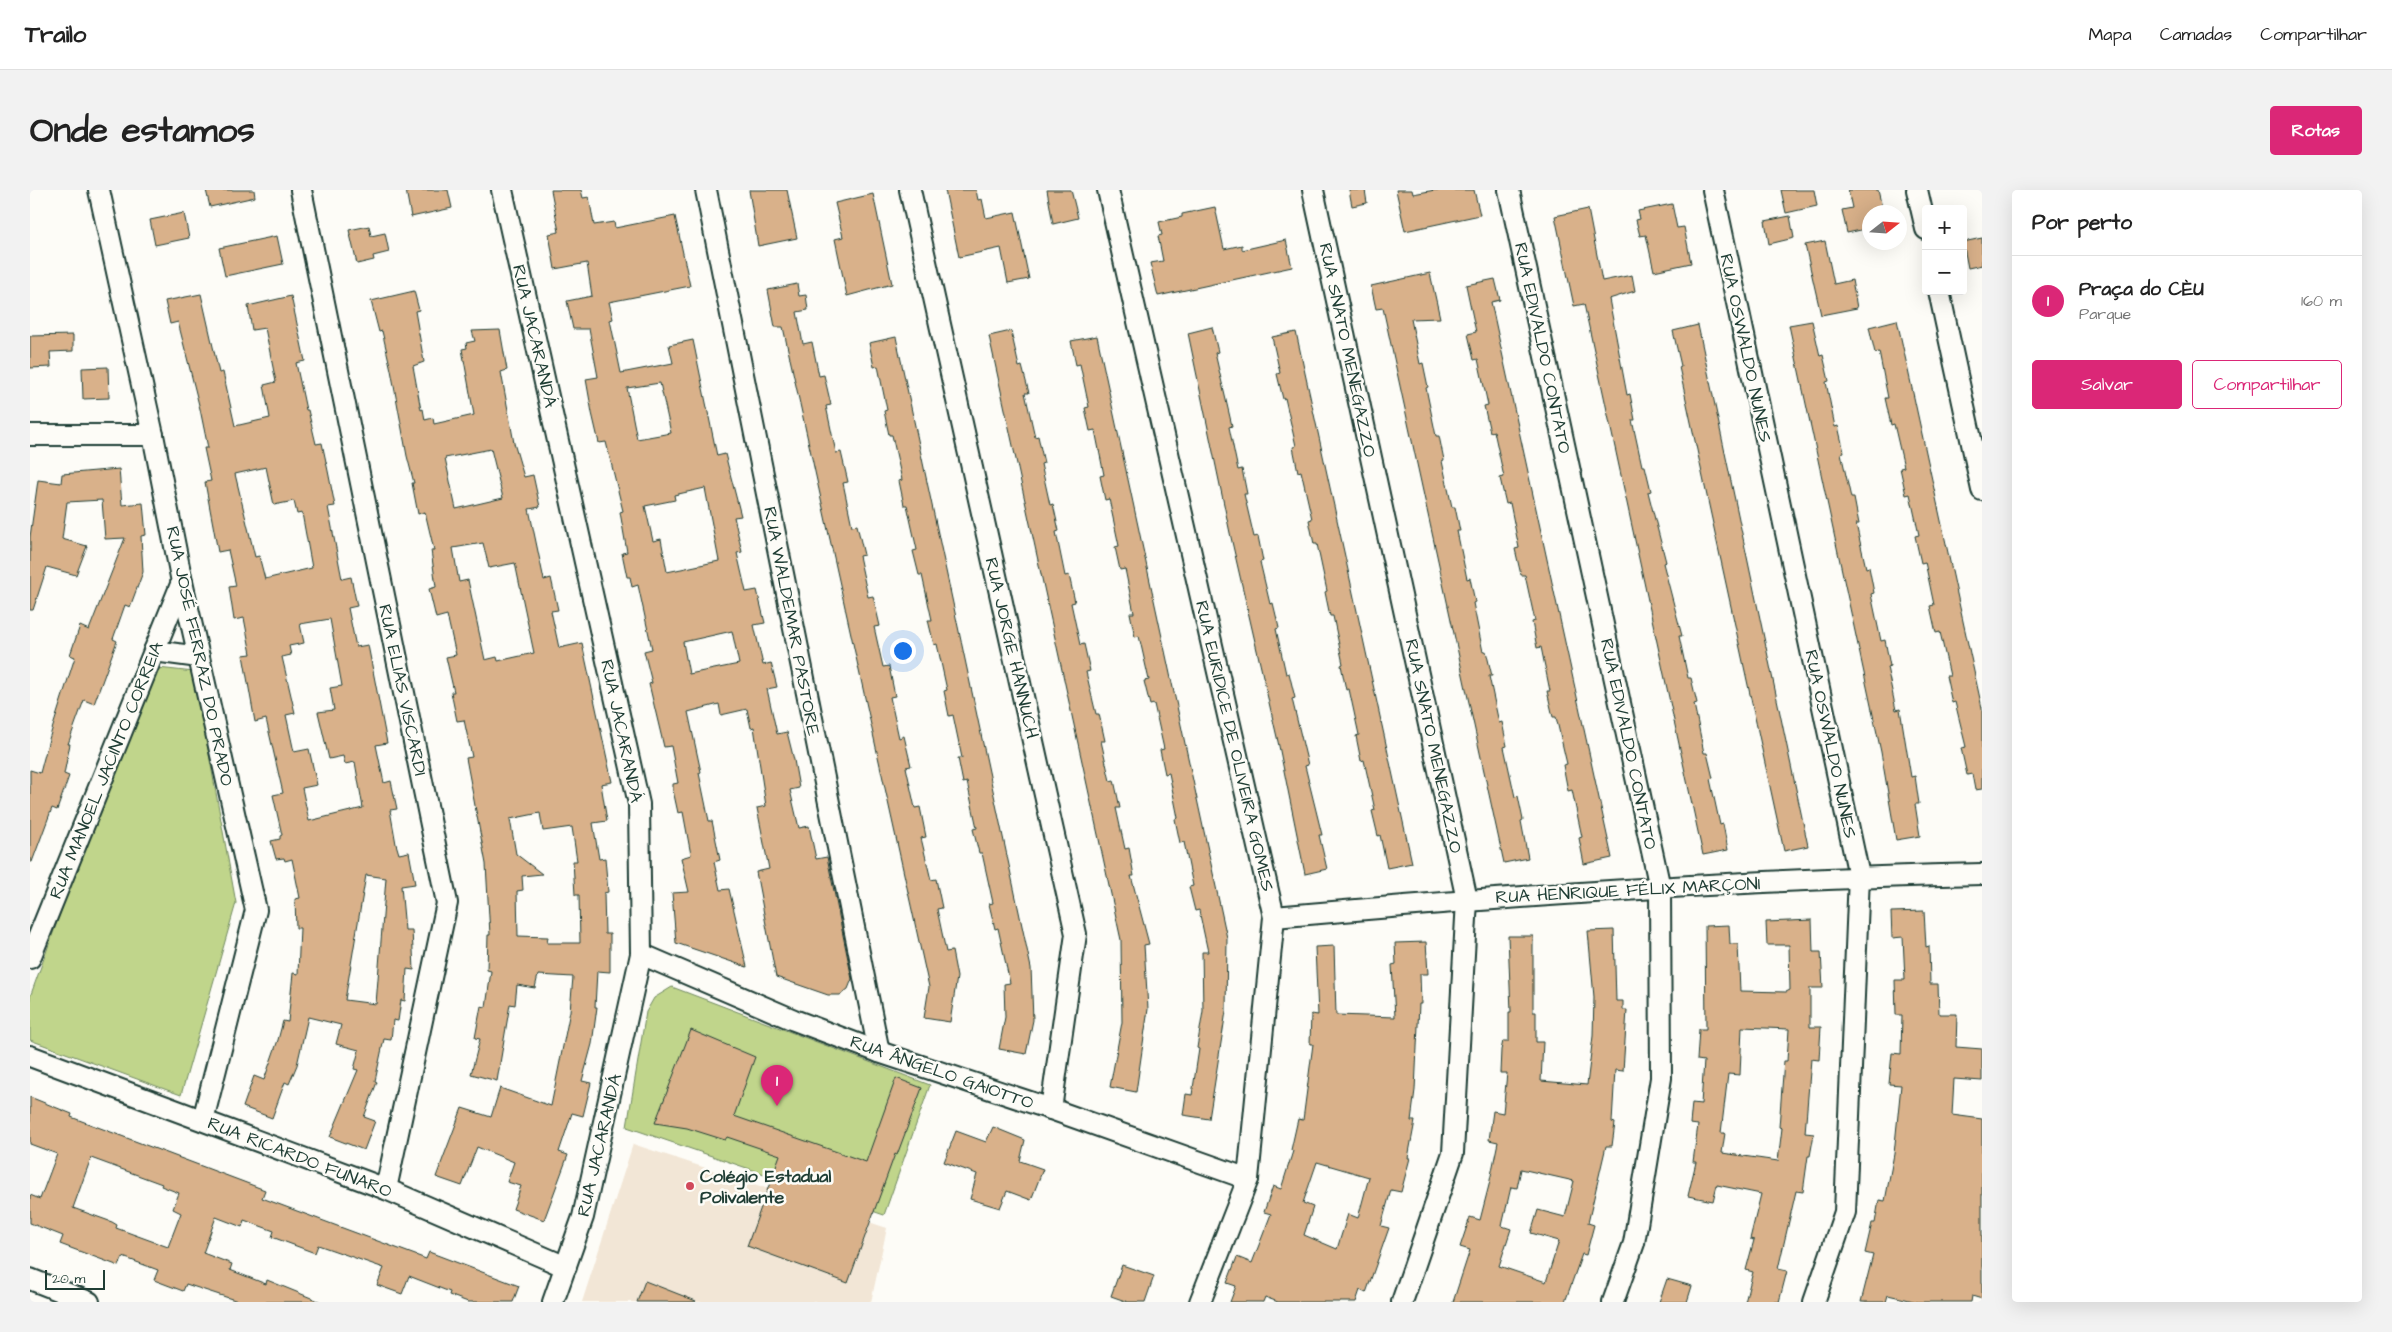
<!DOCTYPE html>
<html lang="pt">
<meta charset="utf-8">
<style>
body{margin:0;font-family:"Architects Daughter",sans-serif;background:#f2f2f2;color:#222}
.controls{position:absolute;right:15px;top:15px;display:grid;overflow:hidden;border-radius:5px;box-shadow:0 5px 20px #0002}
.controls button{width:45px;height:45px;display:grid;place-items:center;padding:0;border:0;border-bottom:1px solid #e0e0e0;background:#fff;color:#222;font:25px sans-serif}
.compass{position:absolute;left:1832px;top:15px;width:45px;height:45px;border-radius:50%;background:#fff;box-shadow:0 5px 20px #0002;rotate:73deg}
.scale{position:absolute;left:15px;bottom:12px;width:60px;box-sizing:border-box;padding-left:5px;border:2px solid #1f3d34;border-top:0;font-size:14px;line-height:18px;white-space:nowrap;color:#1f3d34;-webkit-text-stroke:4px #fdfcf7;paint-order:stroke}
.you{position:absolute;left:872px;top:460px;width:18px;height:18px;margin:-12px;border:4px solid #fff;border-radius:50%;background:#1a73e8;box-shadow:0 0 0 8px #1a73e833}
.badge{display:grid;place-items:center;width:32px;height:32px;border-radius:50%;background:#db2777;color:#fff;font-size:16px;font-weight:700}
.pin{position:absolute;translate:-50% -41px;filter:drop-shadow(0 1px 2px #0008)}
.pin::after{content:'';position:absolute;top:26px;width:18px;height:15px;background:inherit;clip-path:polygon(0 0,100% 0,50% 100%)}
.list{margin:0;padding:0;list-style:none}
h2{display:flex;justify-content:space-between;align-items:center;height:65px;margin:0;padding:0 20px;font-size:21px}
h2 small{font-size:16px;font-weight:400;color:#767676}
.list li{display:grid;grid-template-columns:32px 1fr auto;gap:15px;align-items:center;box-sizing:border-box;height:90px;padding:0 20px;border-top:1px solid #e0e0e0}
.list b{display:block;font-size:19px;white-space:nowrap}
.list p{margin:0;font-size:16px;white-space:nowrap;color:#767676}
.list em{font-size:16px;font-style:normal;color:#767676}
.actions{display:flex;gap:10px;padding:15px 20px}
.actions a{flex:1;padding:11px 0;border:1px solid #db2777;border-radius:5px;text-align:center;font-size:18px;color:#db2777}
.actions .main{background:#db2777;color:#fff}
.map{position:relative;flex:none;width:1952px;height:1112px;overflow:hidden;border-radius:5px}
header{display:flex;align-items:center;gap:30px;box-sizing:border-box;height:70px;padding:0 25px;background:#fff;border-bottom:1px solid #e0e0e0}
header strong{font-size:24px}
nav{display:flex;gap:28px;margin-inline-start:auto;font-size:18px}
.intro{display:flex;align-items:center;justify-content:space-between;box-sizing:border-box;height:120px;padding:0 30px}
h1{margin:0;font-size:35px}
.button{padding:12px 22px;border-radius:5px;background:#db2777;color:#fff;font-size:18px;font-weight:700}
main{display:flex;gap:30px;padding:0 30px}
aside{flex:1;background:#fff;border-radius:5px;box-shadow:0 5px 20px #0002}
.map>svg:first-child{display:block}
.built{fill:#f2e6d6}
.green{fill:#c0d58b;stroke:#708960}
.building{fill:#d9b18a;stroke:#1f3d34;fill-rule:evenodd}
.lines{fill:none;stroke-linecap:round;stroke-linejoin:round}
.minor-casing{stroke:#1f3d34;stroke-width:24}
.minor{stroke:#fdfcf7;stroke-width:20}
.poi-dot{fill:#d1495b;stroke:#fdfcf7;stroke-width:2}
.labels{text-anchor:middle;stroke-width:5;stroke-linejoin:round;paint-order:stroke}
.street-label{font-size:18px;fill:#1f3d34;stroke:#fdfcf7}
.poi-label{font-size:18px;font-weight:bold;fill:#1f3d34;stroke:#fdfcf7;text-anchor:start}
</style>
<header>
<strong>Trailo</strong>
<nav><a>Mapa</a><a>Camadas</a><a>Compartilhar</a></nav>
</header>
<div class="intro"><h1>Onde estamos</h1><a class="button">Rotas</a></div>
<main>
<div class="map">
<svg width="1952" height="1112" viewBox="0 0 1952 1112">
<rect width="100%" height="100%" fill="#fdfcf7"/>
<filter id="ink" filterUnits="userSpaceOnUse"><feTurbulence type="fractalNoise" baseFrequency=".02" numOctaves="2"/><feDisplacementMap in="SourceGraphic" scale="10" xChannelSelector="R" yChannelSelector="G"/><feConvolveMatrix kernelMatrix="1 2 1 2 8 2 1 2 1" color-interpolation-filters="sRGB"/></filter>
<g filter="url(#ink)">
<polygon class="built" points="603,954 857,1038 841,1112 552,1112"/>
<g class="green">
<polygon points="119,477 164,482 206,713 151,905 0,850 0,807"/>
<polygon points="642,797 900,895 854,1025 597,937 616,822 624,808"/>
</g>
<g class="building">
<polygon points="176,0 224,0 225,7 180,17"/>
<polygon points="376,0 418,0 422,18 381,27"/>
<path d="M521,0H551L553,8L559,7L564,35L584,32L585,38L645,26L660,96L579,112L583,129L580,130L591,183L643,173L639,155L663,150L687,266L695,264L711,326L704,327L712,362L707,363L716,402L727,400L735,433L724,435L733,475L741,473L747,497L737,499L747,544L757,542L764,570L769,598L760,600L769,638L779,636L786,669L797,667L822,789L818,799L810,805H798L746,787L726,682L739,679L727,618L736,616L724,537L721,538L717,519L691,525L689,514L658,522L671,582L669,583L679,631H682L690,670L684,672L690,700L699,699L717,777L646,753L642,703L659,702L651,668L661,665L653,622L648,623L643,600V594L648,593L641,556L634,557L619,494L622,493L614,461L622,459L608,395L602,397L600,387H597L592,363L597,362L590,322L593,321L576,252L569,253L562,223L556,189L568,187L559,139H543L537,111L562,106L557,73L525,79L519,44L529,42ZM630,193L641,243L607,249L597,198ZM675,298L689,371L637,382L631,349L623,351L615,316L645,310L644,305ZM702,441L709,474L659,484L653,452Z"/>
<polygon points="719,0 757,0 767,48 728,56"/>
<polygon points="915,0 946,0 948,10 952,9 956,28 985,22 999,89 978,93 971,58 929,67"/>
<polygon points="1017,0 1041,0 1048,28 1023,34"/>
<polygon points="1319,0 1335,0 1337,13 1322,16"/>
<polygon points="1366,0 1382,0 1383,4 1405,0 1444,0 1450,25 1375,41"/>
<polygon points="1751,0 1784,0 1787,16 1756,23"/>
<polygon points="1818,0 1848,0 1853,22 1840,22 1840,38 1817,43 1812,20 1822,18"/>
<polygon points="843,4 862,94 817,106 805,49 813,47 805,13"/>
<polygon points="1642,14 1647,38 1654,37 1661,73 1624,81 1616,45 1610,46 1606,30 1610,29 1608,21"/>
<polygon points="1185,17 1194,59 1212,55 1212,60 1256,50 1262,77 1128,106 1120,73 1133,71 1128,46 1132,45 1129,32 1152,27 1152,24"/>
<polygon points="1558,19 1572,91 1602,85 1605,101 1579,109 1597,205 1600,204 1605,230 1602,230 1612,276 1615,276 1621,301 1618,302 1636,372 1633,373 1652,446 1649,446 1658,488 1661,488 1667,513 1664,514 1674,563 1677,563 1683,588 1680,589 1690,635 1693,634 1698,660 1673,665 1554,114 1544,116 1525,26"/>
<polygon points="154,23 159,48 125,55 120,30"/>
<polygon points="1760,26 1764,48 1739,54 1735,31"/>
<polygon points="339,36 341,46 355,43 359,62 343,66 344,70 327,74 319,40"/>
<polygon points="247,46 253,74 195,86 189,58"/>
<polygon points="1952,48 1952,75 1938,78 1933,52"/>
<polygon points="1795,51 1804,94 1822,90 1827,118 1791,125 1775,55"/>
<polygon points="1400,83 1410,128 1381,129 1390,174 1393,173 1398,197 1396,198 1406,246 1409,246 1414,270 1412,271 1422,317 1425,317 1430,341 1427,341 1437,389 1440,388 1445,412 1443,413 1453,462 1456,461 1462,486 1459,486 1469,533 1472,532 1477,556 1474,557 1485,607 1488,606 1493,630 1491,631 1498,668 1474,673 1353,118 1346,119 1341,96"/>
<polygon points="1465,89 1470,110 1461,112 1582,668 1554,674 1549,648 1552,647 1542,600 1538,601 1533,575 1537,574 1526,527 1523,527 1517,501 1520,501 1511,457 1507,458 1502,432 1505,431 1495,385 1491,385 1485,359 1489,358 1480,313 1476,314 1470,288 1474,287 1464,241 1460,242 1454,216 1458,215 1448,169 1444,170 1438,144 1446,142 1436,95"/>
<polygon points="767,94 769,106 776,105 778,120 767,122 773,154 782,152 789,186 794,185 801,215 796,216 806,263 811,262 818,292 813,293 822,336 827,335 834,365 829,366 838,407 843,406 850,436 844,437 853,477 859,476 865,506 860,507 869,548 874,546 881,576 876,577 885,618 890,617 896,647 891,648 901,690 906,689 912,718 907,719 916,762 922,761 927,787 920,832 894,828 899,797 753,137 745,137 738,100"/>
<path d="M384,101L389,120L385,121L394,172L383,176L391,220L393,219L395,230L403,228L404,234L444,225L432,159L437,158L436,153L445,151L442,141L470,140L477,180L471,182L484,253L494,287L503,285L510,317L499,319L514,390L521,388L528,420L521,421L529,458L552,453L582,592L571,594L577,631L563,633L569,669L575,668L578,702L574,703L575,744H580V782L567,781L565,817H567L562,854L552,891L561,893L553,926L542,923L529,962L538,965L514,1030L483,1019L491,996L477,992L484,972L447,957L432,996L406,987L432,918L461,927L470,898L521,916L540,821L543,787L508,785L505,798L487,795L485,815L480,814L467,891L441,884L450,849L445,848L451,816L456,817L461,781L457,780L458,745H460L456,674L436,568L442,567L434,530L427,531L421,502H424L416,467L426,465L417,425L406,428L399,399L406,397L401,360H404L395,322L388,324L382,293H384L377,266L361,180L352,141L349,142L341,111ZM461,259L473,308L426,319L415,268ZM453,353L459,378L485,373L504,463L468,471L467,467L455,470L438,390L429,392L423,358ZM510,623L513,641L542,637L547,671H543L545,705H549L550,753H517L518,747L488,746L487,701L493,700L492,686L512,684L486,664L480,629Z"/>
<path d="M171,104L189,183L193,182L205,236L240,228L234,195L246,192L235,138L222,140L218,116L261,106L275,171L266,173L276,220H278L286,254L292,253L298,281L305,316L298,317L312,389L321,387L327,416L318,418L326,457L338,455L357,553L346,555L354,593L361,591L367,619L360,620L366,654L369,664L379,662L385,694L371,696L375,740H382L384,780L377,779L375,811L371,810L368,831L363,830L361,850L354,849L345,891L347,892L334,927L345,931L334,960L300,947L328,880L324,879L329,860L306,854L311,835L278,827L267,875L259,894L255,892L242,928L213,917L224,886L234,890L248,850L253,831L258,832L263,783L268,784L270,738H266L265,709L270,708L262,669L255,671L254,668L246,669L241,651L250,649V646L252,645L243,605L253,603L236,529L225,532L213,465L221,464L214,428L204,430L199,397L206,396L198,360L188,362L175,292L181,291L174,258H178L170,219L148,132L140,134L135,111ZM236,277L244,315L264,311L267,324L272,323L282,378L235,389L229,366L225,367L205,284ZM300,429L312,496L300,498L304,520L288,522L299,569L313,566L315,574L325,572L333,618L279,631L272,598L287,595L279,559L264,562L256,525L265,523L252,467L261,465L259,456L274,453L270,434ZM336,685L356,688L346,814L315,810Z"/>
<polygon points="1867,130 1952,518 1952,599 1945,600 1942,584 1937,585 1931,558 1936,557 1925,512 1922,513 1916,486 1920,486 1910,442 1906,443 1900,416 1904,415 1895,372 1891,373 1885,346 1889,345 1880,304 1876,305 1870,278 1874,277 1864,234 1861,235 1855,208 1858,208 1849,162 1845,163 1839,137"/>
<polygon points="1782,131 1790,166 1793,165 1799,191 1796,192 1805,237 1808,236 1814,262 1811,263 1821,308 1824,308 1829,334 1826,334 1836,378 1839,377 1844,403 1841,404 1851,451 1855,450 1860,476 1857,477 1866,520 1870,519 1881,587 1885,586 1889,614 1885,614 1890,646 1866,650 1851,562 1759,135"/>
<polygon points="1668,135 1778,656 1754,661 1649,177 1651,176 1643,141"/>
<polygon points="1182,137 1188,162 1185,163 1202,236 1199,237 1208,280 1212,279 1217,304 1214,304 1224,347 1228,346 1233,371 1230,372 1240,414 1243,413 1249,438 1246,439 1256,484 1259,483 1265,508 1262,509 1278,575 1275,576 1292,645 1289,645 1297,679 1275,684 1249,556 1200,343 1158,143"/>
<polygon points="981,141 989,177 992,176 999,203 995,203 1005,247 1008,246 1014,273 1011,274 1020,315 1023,314 1029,341 1026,342 1035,386 1039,385 1045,412 1041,413 1050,455 1054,454 1060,481 1056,482 1066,524 1069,524 1075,551 1071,551 1080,591 1084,590 1090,618 1086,618 1095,659 1099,658 1104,686 1101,686 1119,754 1114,755 1118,819 1106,902 1080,897 1092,832 1091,750 959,146"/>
<polygon points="1266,142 1382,673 1357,678 1350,645 1348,646 1342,621 1345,620 1334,570 1331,571 1326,546 1329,545 1319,499 1316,500 1311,475 1313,474 1303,426 1300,426 1295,402 1297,401 1287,354 1284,354 1279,330 1282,329 1271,281 1268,282 1263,257 1266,256 1255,208 1253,209 1247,184 1250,183 1242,147"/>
<polygon points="43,145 43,161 20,162 21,177 0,178 0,146"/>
<polygon points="1067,146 1197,748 1196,821 1179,929 1153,925 1156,904 1162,905 1169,859 1167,858 1173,821 1172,762 1178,762 1169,720 1165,721 1159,697 1163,696 1154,652 1150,653 1145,629 1148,628 1139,583 1135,584 1130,560 1134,559 1124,514 1120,515 1114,491 1119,490 1109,446 1105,447 1100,423 1104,423 1095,379 1090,380 1085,357 1089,356 1079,309 1075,310 1070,286 1074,285 1065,240 1060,241 1055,218 1059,217 1050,174 1046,175 1041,151"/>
<polygon points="866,147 1001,778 1003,830 996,864 969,859 975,827 974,794 980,793 968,738 965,739 959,714 963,713 952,663 949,663 943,639 947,638 937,592 933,593 928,568 932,568 923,525 919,526 914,501 917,500 907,454 904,455 898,430 902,430 892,385 889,385 883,361 887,360 877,315 874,315 869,291 872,290 862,245 859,245 854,221 857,220 848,176 844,177 839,153"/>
<polygon points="78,177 79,208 53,209 52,178"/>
<polygon points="89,279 92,315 113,313 116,345 111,346 113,382 100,417 95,415 83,449 87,451 64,514 54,510 38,554 40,554 34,584 39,586 27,620 22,618 2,672 0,672 0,580 10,583 19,549 45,467 40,465 50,436 59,440 95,348 75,349 72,310 37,312 32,349 57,356 46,385 17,377 3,420 0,420 0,347 8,290 31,293 32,284"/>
<polygon points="1894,721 1896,757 1899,756 1900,794 1908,794 1909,824 1927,824 1926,857 1952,859 1952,891 1924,889 1922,925 1952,929 1952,1109 1942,1106 1941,1112 1888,1112 1858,1105 1856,1112 1831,1112 1843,1065 1835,1063 1842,1033 1845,1033 1849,1010 1855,1011 1864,964 1871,895 1859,894 1862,863 1871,864 1872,825 1866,825 1865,790 1875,790 1873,747 1862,748 1861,722"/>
<path d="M1782,730L1783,762H1791L1793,798H1780V837H1791L1789,870L1781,869L1775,943L1784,944L1780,966H1778L1773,1002L1766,1001L1748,1079L1757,1081L1749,1112H1715L1723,1082L1716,1080L1724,1050L1720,1049L1731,1004L1687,995L1683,1011L1658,1006L1666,972H1663L1668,935L1660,934L1662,913L1671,914L1674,871L1667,870L1669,839H1676L1675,736L1699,735L1700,754H1708L1710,801L1756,802L1760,800L1759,755H1737L1736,732ZM1712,837L1759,839L1757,871H1754L1749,937L1752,938L1748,971L1692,963L1695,943H1691L1698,884L1710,885Z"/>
<path d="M1584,740L1586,811H1593V820H1597L1593,881L1585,880L1582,932L1585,933L1582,956H1576L1558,1033L1564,1035L1556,1065L1552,1064L1535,1112H1423L1440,1060L1430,1057L1440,1027L1450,1030L1459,995L1468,952L1459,950L1463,921L1473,923L1477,883H1470L1471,860L1473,851H1479V822H1481L1478,746H1503V822H1506V852H1513L1511,891L1557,895L1563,846L1564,807L1558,741ZM1491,979L1544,991L1535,1027L1508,1020L1501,1043L1529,1051L1516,1092L1469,1076L1481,1039L1472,1036L1481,997L1487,998Z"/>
<path d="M1396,752L1398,784H1390L1391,814H1389L1385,900L1381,931H1385L1378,968H1380L1371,1002L1361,1000L1351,1036L1359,1038L1336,1103L1330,1100L1326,1112H1248L1235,1107L1233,1112H1200L1206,1096L1197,1093L1207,1067L1222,1073L1241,1024L1234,1022L1243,996L1251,999L1263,961L1261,960L1268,929L1273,930L1283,854H1280L1281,824L1288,825L1285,757L1304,756L1306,825L1365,827L1362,775L1366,774L1365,753ZM1287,972L1339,987L1328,1028L1318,1024L1307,1059L1274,1045L1283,1017L1273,1013Z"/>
<polygon points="661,840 725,867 704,926 836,972 866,888 892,898 867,965 865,964 818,1093 717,1056 750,965 697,947 695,950 657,938 625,933"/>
<path d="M0,907L42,924L41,927L235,1000L232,1008L396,1069L399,1062L489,1096L483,1112H438L419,1105L420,1102L379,1086L372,1104L347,1095L354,1078L288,1055L285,1063L242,1047L244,1041L214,1030L212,1037L186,1027L173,1063L202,1074L200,1080L236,1094L237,1090L291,1112H211L156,1094L153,1101L124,1090L128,1080L93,1067L89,1076L30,1054L33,1046L0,1033V1005L10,1009L27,964L0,954ZM61,968L132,994L131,996L149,1003L143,1019L151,1023L138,1057L86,1038L87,1035L82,1032L43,1018Z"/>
<polygon points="963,937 995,950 990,971 1013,979 1001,1010 977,1001 970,1018 940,1009 947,984 914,972 926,941 956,952"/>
<polygon points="1092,1075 1124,1086 1115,1112 1098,1112 1081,1106"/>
<polygon points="1637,1089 1662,1096 1657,1112 1629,1112"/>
<polygon points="615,1091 666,1111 665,1112 607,1112"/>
</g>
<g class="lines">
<g class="minor-casing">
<g id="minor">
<polyline points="69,0 123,245 152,392 226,720 173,930"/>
<polyline points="271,0 417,713 356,999"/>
<polyline points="472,0 609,614 611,764 553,1027 523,1112"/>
<polyline points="676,0 849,862"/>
<polyline points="880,0 1046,744 1021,919"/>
<polyline points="1078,0 1244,727 1218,989 1170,1112"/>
<polyline points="1283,0 1437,710 1423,963 1372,1112"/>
<polyline points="1479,0 1630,698 1631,888 1604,1053 1583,1112"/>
<polyline points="1683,0 1829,686 1815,1022 1784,1112"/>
<polyline points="1887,0 1896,39"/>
<polyline points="1909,101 1952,300"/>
<polyline points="0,245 123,245"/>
<polyline points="124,461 169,467"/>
<path d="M1244,727C1480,706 1716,689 1952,684"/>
<polyline points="611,764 764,830 849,862 1021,919 1218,989"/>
<polyline points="0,768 152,392"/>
<polyline points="0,866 356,999 536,1077"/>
<polyline points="0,1089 59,1112"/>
</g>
</g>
<use href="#minor" class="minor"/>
</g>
</g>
<circle class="poi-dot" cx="660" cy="996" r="5"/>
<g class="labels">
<g class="street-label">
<text transform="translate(505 146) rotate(77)" y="6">RUA JACARANDÁ</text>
<text transform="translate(1513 158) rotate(78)" y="6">RUA EDIVALDO CONTATO</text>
<text transform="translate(1716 158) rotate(78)" y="6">RUA OSWALDO NUNES</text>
<text transform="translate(1318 160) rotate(78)" y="6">RUA SNATO MENEGAZZO</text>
<text transform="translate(762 431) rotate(79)" y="6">RUA WALDEMAR PASTORE</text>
<text transform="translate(982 458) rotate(77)" y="6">RUA JORGE HANNUCH</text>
<text transform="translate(170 466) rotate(78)" y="6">RUA JOSÉ FERRAZ DO PRADO</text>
<text transform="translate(373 500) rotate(78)" y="6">RUA ELIAS VISCARDI</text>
<text transform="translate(592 541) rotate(78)" y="6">RUA JACARANDÁ</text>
<text transform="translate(1599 554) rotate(78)" y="6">RUA EDIVALDO CONTATO</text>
<text transform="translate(1801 554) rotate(78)" y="6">RUA OSWALDO NUNES</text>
<text transform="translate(1205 556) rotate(77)" y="6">RUA EURIDICE DE OLIVEIRA GOMES</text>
<text transform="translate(1404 556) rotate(78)" y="6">RUA SNATO MENEGAZZO</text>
<text transform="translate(76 580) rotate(-68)" y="6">RUA MANOEL JACINTO CORREIA</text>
<text transform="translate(1598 700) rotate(-3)" y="6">RUA HENRIQUE FÉLIX MARÇONI</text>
<text transform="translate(912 882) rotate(19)" y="6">RUA ÂNGELO GAIOTTO</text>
<text transform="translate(569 955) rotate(-77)" y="6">RUA JACARANDÁ</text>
<text transform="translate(270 967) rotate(21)" y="6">RUA RICARDO FUNARO</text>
</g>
<g class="poi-label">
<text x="670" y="992">Colégio Estadual<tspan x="670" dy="21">Polivalente</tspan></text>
</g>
</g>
</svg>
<div class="controls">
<button>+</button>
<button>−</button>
</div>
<svg class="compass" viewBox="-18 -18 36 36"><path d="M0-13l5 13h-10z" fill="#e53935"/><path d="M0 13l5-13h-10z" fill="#767676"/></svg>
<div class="scale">20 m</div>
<div class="you"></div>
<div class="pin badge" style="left:747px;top:916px">1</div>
</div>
<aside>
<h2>Por perto<small></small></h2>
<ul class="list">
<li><span class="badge">1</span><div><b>Praça do CÈU</b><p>Parque</p></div><em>160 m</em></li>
</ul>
<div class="actions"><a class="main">Salvar</a><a>Compartilhar</a></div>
</aside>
</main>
